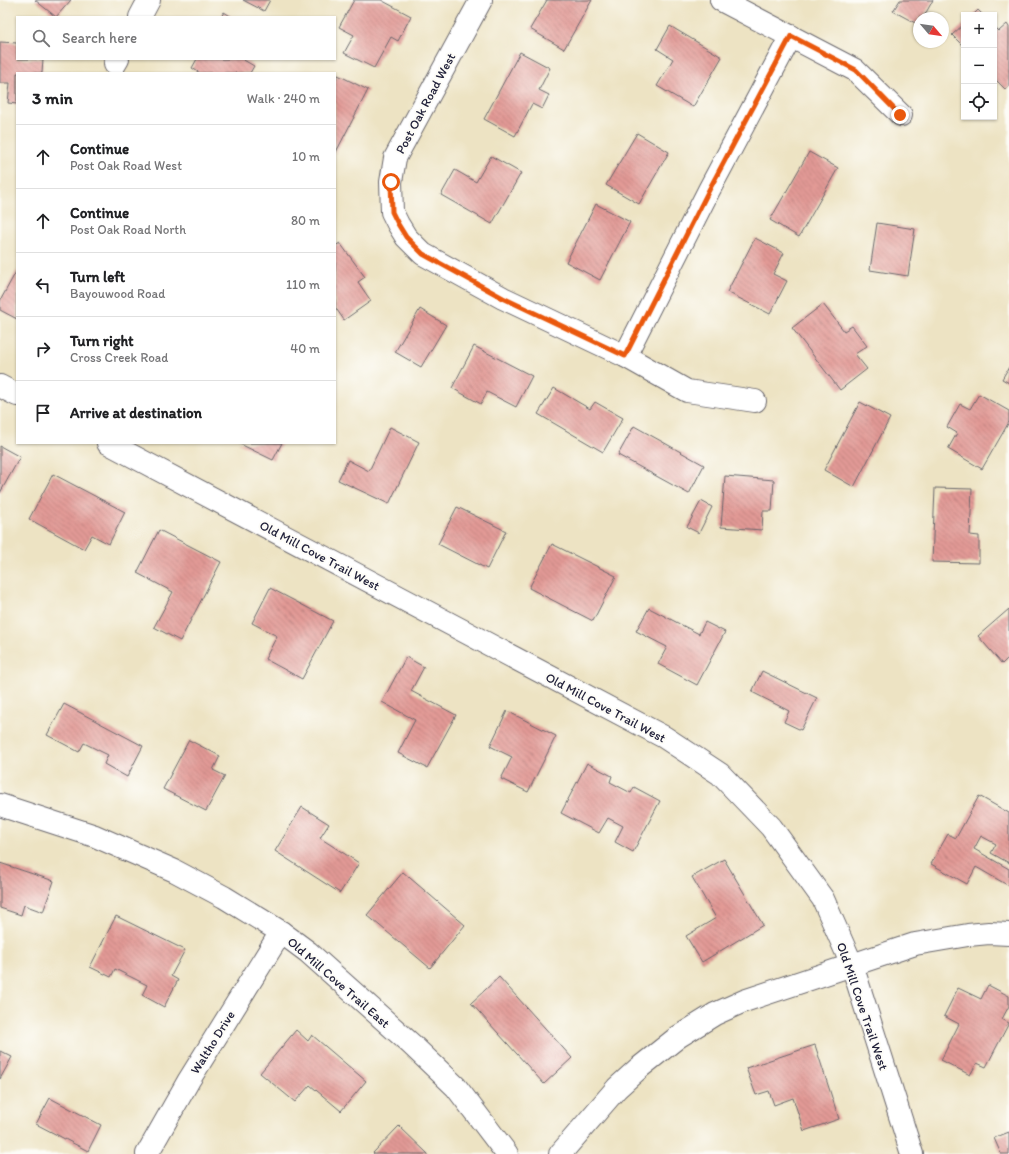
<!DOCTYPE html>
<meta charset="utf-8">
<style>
body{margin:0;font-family:Itim,sans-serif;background:#f2f2f2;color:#202124}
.controls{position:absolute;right:12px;top:12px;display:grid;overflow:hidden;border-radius:0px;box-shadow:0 1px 3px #0004}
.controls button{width:36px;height:36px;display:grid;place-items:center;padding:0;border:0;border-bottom:1px solid #e0e0e0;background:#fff;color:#202124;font:20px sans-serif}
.compass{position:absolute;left:913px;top:12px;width:36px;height:36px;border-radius:50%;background:#fff;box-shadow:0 1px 3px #0004;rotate:119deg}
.stop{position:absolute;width:12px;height:12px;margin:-9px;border:3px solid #ea580c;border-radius:50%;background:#fff}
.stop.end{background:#ea580c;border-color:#fff;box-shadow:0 1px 4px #0008}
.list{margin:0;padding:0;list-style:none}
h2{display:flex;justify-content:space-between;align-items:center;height:52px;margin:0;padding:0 16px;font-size:17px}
h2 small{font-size:13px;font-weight:400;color:#757577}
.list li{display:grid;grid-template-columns:26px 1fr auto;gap:12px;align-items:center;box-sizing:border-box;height:64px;padding:0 16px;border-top:1px solid #e0e0e0}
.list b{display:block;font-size:15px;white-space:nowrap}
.list p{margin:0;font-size:13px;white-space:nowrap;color:#757577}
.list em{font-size:13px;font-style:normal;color:#757577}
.icon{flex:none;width:22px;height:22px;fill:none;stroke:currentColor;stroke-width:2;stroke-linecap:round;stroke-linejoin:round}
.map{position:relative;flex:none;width:1009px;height:1154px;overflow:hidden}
.search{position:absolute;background:#fff;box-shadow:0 1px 3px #0004;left:16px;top:16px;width:320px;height:44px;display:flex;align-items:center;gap:10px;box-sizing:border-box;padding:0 14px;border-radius:0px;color:#757577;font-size:15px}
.panel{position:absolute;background:#fff;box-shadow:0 1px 3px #0004;left:16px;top:72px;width:320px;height:372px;border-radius:0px}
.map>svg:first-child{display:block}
.building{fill:url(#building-back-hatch)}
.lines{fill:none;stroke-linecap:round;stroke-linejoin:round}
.minor-casing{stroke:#69666b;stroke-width:24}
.minor{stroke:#fff;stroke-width:22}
.route{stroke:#ea580c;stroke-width:5}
.labels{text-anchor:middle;stroke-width:4;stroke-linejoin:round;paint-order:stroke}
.street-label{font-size:13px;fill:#22223b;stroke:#fdfcf7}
</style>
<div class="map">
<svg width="1009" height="1154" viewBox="0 0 1009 1154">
<defs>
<pattern id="building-back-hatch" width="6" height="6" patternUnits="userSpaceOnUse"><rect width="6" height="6" fill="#e29a95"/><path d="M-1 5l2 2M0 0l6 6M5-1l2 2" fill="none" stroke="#b77d7b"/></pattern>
</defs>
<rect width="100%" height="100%" fill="#fdfcf7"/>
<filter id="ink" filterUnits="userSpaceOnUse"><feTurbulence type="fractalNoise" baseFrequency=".025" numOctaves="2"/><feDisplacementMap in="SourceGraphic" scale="8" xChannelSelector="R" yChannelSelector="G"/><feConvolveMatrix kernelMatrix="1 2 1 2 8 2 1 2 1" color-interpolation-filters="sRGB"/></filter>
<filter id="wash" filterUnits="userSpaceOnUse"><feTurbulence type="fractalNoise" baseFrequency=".012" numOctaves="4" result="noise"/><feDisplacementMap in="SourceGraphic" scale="16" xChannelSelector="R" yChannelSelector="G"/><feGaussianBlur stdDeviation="0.9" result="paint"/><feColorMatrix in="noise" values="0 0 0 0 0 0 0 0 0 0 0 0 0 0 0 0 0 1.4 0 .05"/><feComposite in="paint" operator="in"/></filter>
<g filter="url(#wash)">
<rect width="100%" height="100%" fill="#ede3c3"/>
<g id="blocks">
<g class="building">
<polygon points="35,0 71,0 56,17"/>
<polygon points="243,0 270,0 264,11"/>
<polygon points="354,0 381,0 411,16 398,41 391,37 374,68 344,53 354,35 339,27"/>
<polygon points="547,0 592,0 564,49 530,29"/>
<polygon points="900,0 933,0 923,18 919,18 919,25 893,11"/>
<polygon points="978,10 983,15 973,15"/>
<polygon points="224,12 232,17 221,17"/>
<polygon points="964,24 964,47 952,35"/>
<polygon points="1007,24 1009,27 1009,86 1005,89 994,78 994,26 999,31"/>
<polygon points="670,26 722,57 693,107 657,86 673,59 657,49"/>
<polygon points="0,42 17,43 17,59 43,59 42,73 17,73 17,104 8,103 10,83 0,83"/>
<polygon points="520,52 550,68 539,90 549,95 542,109 532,104 515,136 484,119"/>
<polygon points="197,59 242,59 254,66 250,73 200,73 192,68"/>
<polygon points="338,75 368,90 335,154 335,80"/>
<polygon points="637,133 669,152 639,204 606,185"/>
<polygon points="809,152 838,168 799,237 770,220"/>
<polygon points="491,156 521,173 492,224 441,195 455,170 476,182"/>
<polygon points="596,204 630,222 600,280 566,262"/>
<polygon points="877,223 915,229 908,276 870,270"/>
<polygon points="755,238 784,253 773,274 787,281 770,314 727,292"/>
<polygon points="340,243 365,277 358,282 371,301 344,320 335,307 335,246"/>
<polygon points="17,270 17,319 0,310 0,301"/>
<polygon points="823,304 844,331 852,326 867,346 855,354 867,369 840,390 792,328"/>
<polygon points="420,309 446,325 421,367 395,352"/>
<polygon points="474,346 532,376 516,407 487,392 481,404 452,388"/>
<polygon points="1009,367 1009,383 1002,379"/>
<polygon points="554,388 590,409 595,402 623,418 603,452 538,414"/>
<polygon points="979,394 1009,411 1009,422 982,469 948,449 957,433 947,427 960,404 970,409"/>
<polygon points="860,402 890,418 854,487 824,470"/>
<polygon points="634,426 704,465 689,494 618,455"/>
<polygon points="390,427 419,442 389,504 338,480 348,460 369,471"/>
<polygon points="238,443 282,443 273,460"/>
<polygon points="0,446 20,457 0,493"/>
<polygon points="53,474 125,512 109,544 92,535 84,549 29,519"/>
<polygon points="725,476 774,480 772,511 763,511 762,530 721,527"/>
<polygon points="935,488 972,489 970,535 979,536 979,563 932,562"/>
<polygon points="701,501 712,507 699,533 687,527"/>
<polygon points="457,507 506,531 487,569 438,544"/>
<polygon points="159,530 221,562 180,641 154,627 173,592 137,573"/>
<polygon points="552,544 616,576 593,621 529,588"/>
<polygon points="270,588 333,621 302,679 265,659 277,636 252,623"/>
<polygon points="649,608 699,634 705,622 725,632 697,685 658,664 667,647 636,631"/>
<polygon points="1009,609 1009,657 1002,664 978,636"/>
<polygon points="406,657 424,667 411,691 456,715 427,768 398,753 415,720 382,702"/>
<polygon points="762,671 817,698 801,730 784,722 789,711 752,692"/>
<polygon points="64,704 143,746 127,777 104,764 108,755 84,743 79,752 47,735"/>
<polygon points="507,711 556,736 528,792 501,779 512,757 490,746"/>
<polygon points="189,740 220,756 213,770 225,776 206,811 163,789"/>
<polygon points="587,763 612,776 610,782 631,793 634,787 660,801 633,852 615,842 623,826 608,818 599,833 561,813"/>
<polygon points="979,796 1009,813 1009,863 991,853 996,844 981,836 974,849 1009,869 1009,886 976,867 967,884 931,864 948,834 956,838"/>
<polygon points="302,807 329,824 320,838 359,863 340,893 275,851"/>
<polygon points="724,859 763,925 702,962 686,936 716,918 692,877"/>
<polygon points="0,863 54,881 43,912 24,905 21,915 0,908"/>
<polygon points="403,872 465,925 430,968 367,915"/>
<polygon points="116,916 185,950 171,976 178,980 164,1007 142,995 147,985 115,969 111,977 90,967"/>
<polygon points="499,977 572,1058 544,1084 471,1003"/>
<polygon points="988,985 1009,996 1009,1006 1002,1019 1009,1023 986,1067 977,1063 970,1075 941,1060 959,1024 944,1016 958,988 981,999"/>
<polygon points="296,1030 308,1041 312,1035 366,1081 341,1111 310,1085 295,1102 260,1073"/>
<polygon points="815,1045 839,1119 804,1131 793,1098 774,1105 769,1091 756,1095 746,1068"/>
<polygon points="0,1051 12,1057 0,1079"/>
<polygon points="50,1098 101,1125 88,1151 36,1124"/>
<polygon points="399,1126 428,1154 374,1154 373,1153"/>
<polygon points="1009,1132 1009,1154 1001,1154 994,1138"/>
</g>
</g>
</g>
<g filter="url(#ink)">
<use href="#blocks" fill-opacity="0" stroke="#69666b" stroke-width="1"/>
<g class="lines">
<g class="minor-casing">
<g id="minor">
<polyline points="481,0 395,158 391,182 392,212 398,224 406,237 423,254 503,298 625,356 687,391 755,401"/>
<polyline points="721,0 855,70 901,115"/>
<polyline points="140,17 149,0"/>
<polyline points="115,64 118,59"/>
<polyline points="625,356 709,190 791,36"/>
<polyline points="0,386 17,395"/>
<polyline points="108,443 664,737 720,774 771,827 823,899 852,965 912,1154"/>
<polyline points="0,805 95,836 175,871 224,897 281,932 308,952 411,1044 456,1087 507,1154"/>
<polyline points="147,1154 189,1080 281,932"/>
<polyline points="560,1154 617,1088 639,1068 678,1037 715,1014 744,1001 915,944 968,935 989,933 1009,934"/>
</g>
</g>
<use href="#minor" class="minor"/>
</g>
</g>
<g class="lines" filter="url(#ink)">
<polyline class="route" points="391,182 392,212 398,224 406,237 423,254 503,298 625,356 709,190 791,36 856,70 900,115"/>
</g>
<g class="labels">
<g class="street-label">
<text transform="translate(425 103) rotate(-62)" y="5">Post Oak Road West</text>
<text transform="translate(320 555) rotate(28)" y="5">Old Mill Cove Trail West</text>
<text transform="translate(606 707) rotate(28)" y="5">Old Mill Cove Trail West</text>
<text transform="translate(339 982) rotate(41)" y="5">Old Mill Cove Trail East</text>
<text transform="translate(863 1006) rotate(71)" y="5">Old Mill Cove Trail West</text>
<text transform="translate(212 1042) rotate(-58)" y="5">Waltho Drive</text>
</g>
</g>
</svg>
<div class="controls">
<button>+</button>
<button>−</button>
<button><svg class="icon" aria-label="locate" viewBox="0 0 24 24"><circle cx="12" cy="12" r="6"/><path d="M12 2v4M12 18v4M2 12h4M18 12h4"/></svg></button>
</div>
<svg class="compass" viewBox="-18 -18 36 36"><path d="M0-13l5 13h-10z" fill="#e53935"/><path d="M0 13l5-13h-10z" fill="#757577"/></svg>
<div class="stop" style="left:391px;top:182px"></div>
<div class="stop end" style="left:900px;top:115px"></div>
<div class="search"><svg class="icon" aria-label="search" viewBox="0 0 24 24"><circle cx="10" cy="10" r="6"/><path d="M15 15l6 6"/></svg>Search here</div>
<section class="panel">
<h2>3 min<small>Walk · 240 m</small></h2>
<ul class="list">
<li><svg class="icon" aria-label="ahead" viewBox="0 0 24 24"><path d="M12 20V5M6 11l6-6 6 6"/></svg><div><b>Continue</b><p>Post Oak Road West</p></div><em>10 m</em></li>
<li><svg class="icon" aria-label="ahead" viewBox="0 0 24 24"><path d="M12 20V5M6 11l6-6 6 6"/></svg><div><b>Continue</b><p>Post Oak Road North</p></div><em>80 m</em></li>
<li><svg class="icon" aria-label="left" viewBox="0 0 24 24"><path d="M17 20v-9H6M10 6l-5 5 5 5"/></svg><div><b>Turn left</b><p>Bayouwood Road</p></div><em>110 m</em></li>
<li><svg class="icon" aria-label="right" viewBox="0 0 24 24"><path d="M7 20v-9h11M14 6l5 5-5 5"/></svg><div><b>Turn right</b><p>Cross Creek Road</p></div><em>40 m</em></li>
<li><svg class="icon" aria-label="arrive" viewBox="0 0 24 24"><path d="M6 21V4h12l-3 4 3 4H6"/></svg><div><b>Arrive at destination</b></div></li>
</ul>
</section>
</div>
